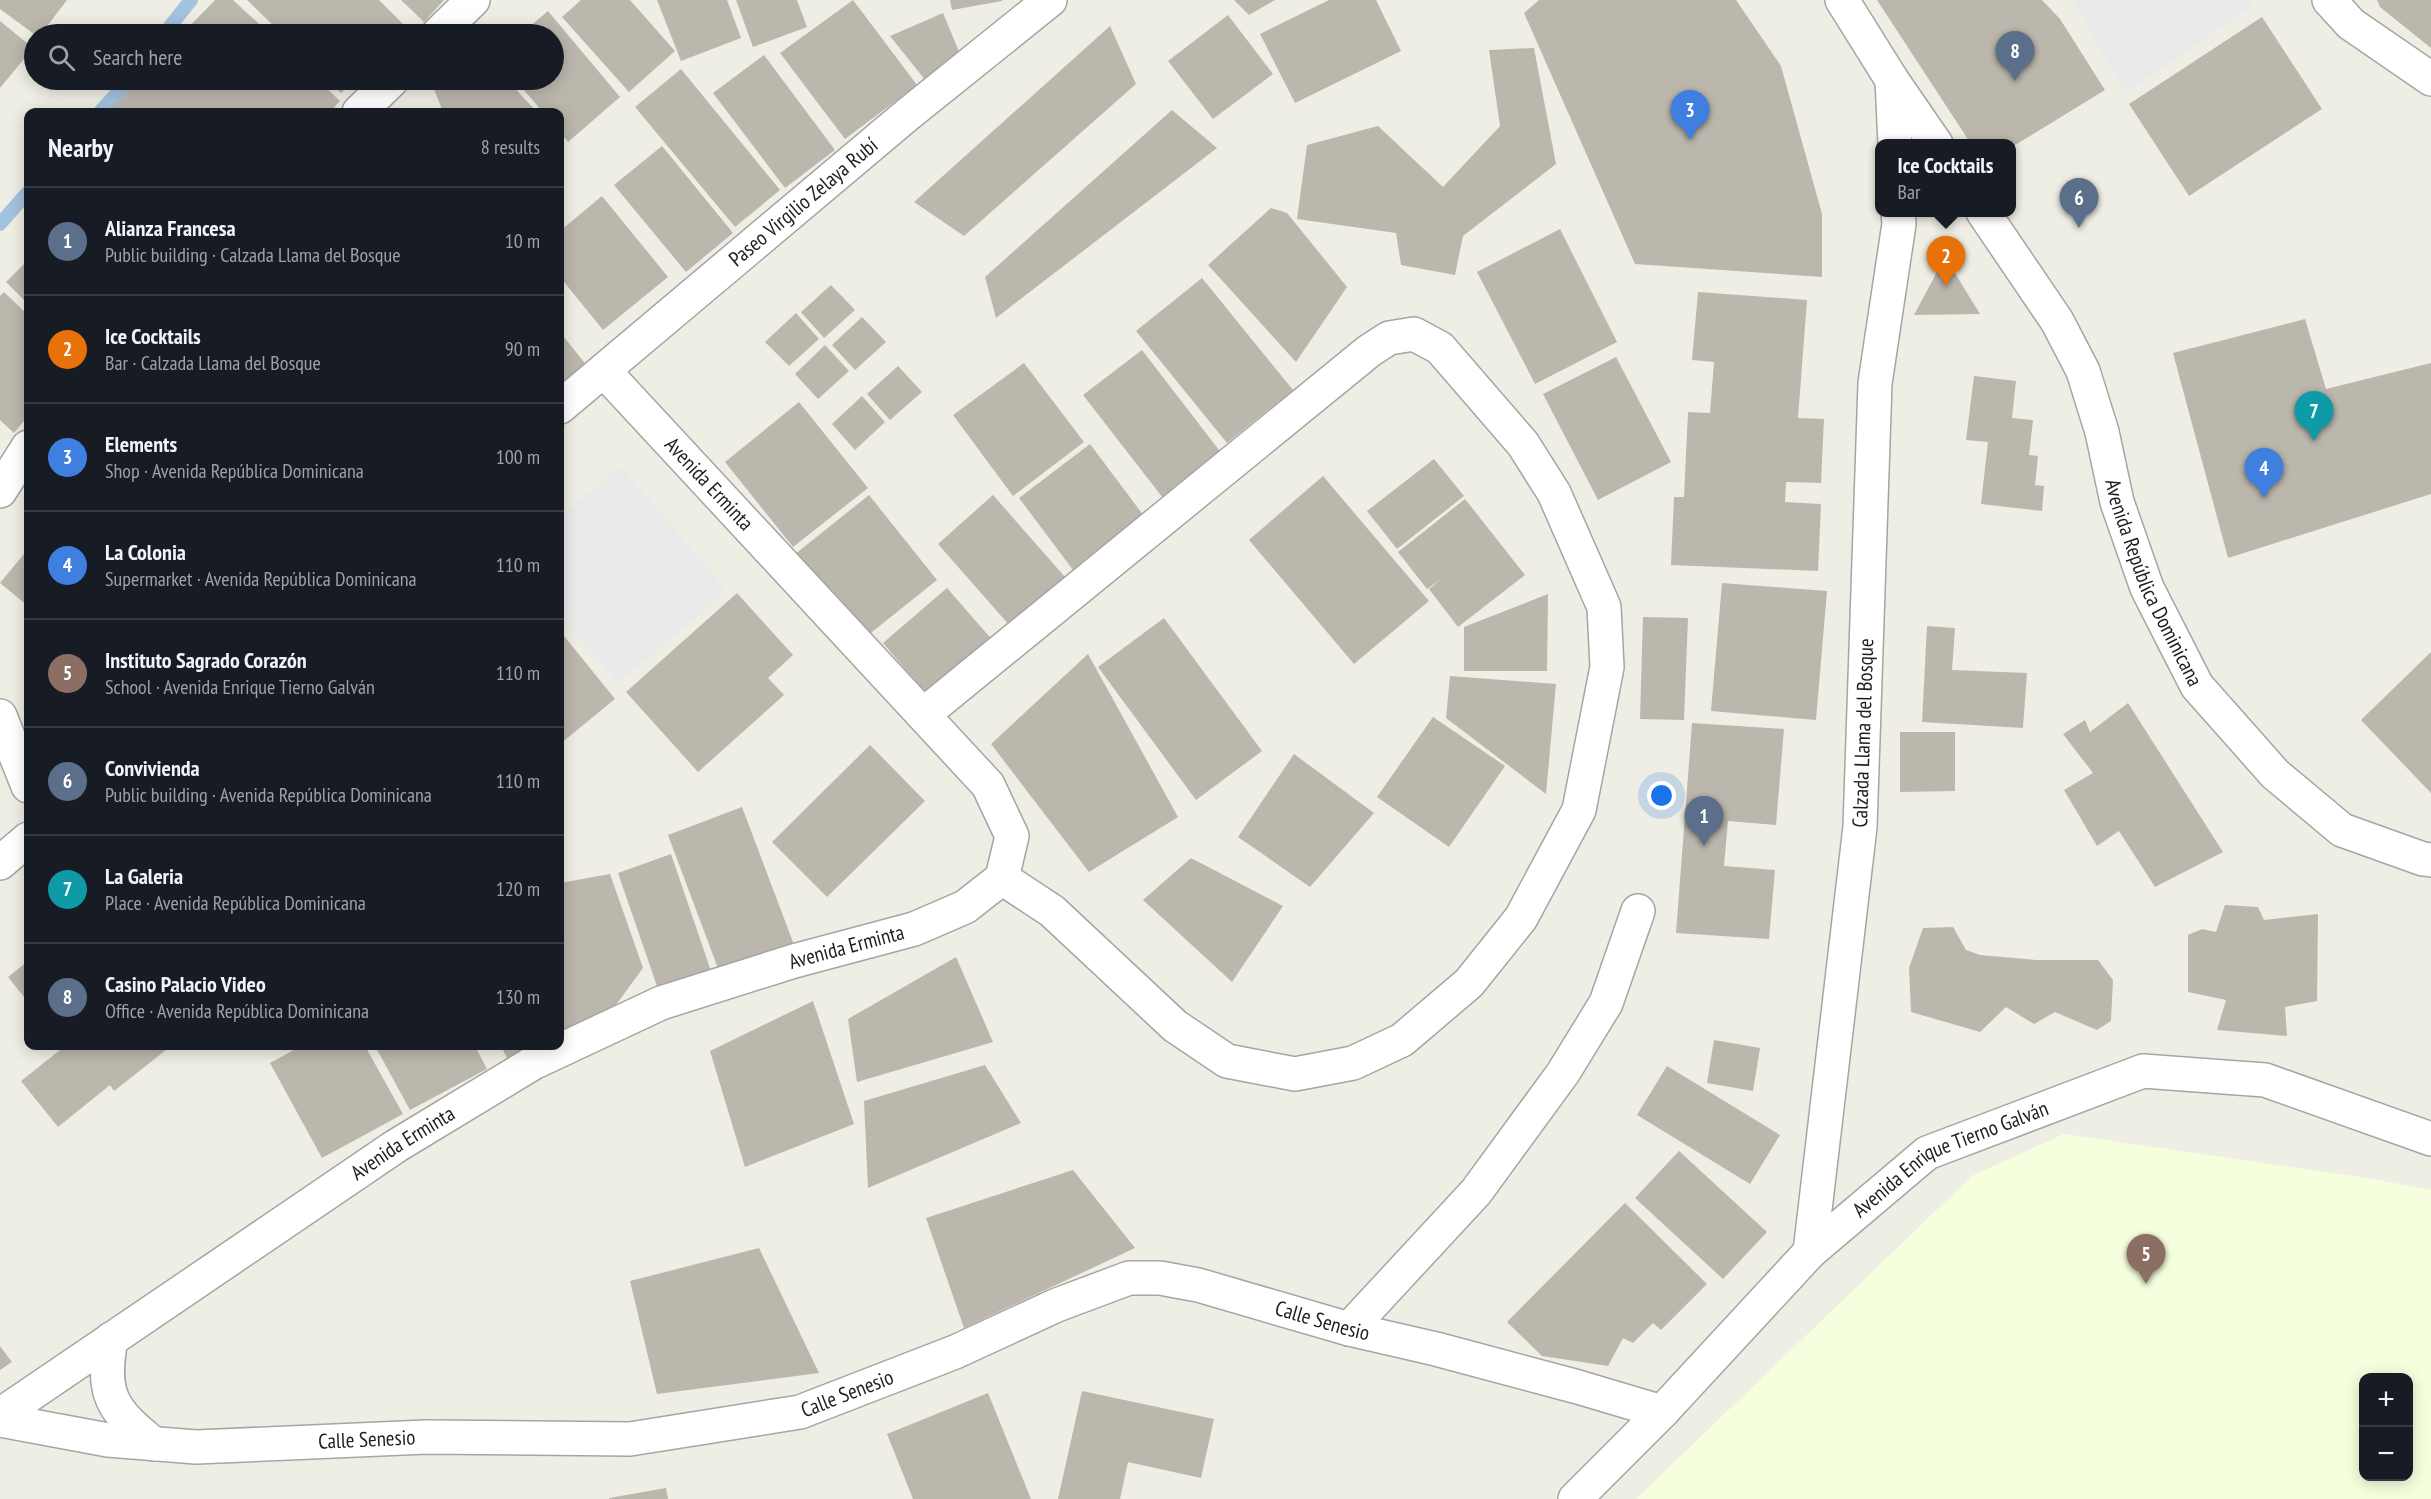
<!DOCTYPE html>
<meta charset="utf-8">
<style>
body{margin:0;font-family:"PT Sans Narrow",sans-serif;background:#20242c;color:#f1f3f6}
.controls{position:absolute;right:18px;bottom:18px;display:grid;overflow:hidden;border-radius:12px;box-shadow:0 3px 15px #0003}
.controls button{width:54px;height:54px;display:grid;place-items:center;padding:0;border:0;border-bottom:2px solid #363941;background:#171b24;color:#f1f3f6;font:30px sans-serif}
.you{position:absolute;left:1662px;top:796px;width:21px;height:21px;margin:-15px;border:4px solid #fff;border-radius:50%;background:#1a73e8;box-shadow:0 0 0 9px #1a73e833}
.badge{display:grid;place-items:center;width:39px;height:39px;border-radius:50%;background:#1a73e8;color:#fff;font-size:20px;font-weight:700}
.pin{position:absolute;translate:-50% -50px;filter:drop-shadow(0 2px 3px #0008)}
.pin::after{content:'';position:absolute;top:32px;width:21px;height:18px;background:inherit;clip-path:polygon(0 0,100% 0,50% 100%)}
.popup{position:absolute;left:1875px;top:139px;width:141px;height:78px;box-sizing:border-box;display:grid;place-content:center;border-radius:12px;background:#171b24;filter:drop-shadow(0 2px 4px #0005);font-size:20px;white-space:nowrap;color:#9ea1a6}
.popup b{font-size:22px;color:#f1f3f6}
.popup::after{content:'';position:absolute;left:50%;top:100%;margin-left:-12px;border:12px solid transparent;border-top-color:#171b24}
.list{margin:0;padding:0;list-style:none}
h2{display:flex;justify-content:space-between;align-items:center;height:78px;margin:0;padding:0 24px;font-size:26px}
h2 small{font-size:20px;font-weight:400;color:#9ea1a6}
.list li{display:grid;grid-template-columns:39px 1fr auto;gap:18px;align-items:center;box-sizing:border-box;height:108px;padding:0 24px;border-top:2px solid #363941}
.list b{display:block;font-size:22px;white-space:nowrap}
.list p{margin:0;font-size:20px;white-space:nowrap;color:#9ea1a6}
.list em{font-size:20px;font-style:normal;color:#9ea1a6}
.icon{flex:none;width:33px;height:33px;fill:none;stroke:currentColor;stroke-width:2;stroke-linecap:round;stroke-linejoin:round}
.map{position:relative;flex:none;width:2431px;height:1499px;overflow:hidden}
.search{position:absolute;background:#171b24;box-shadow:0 3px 15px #0003;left:24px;top:24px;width:540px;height:66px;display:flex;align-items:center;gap:15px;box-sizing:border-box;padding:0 21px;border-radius:33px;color:#9ea1a6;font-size:22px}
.panel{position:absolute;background:#171b24;box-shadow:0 3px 15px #0003;left:24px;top:108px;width:540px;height:942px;border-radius:12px}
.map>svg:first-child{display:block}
.education{fill:#f6ffdd;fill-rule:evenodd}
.parking{fill:#eaeaea}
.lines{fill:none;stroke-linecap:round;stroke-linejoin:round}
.stream{stroke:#a3c2de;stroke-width:14}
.building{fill:#bcb7ad}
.minor-casing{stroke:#a5a5a5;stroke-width:36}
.minor{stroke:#fff;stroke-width:33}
.labels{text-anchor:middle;stroke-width:4.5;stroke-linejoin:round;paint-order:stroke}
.street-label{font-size:21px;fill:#1e1e1e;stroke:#fff}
</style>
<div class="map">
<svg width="2431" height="1499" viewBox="0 0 2431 1499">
<rect width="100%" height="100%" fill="#efeee4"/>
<path class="education" d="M2064,1134L2361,1177L2431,1190V1499H1636L1972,1176ZM2364,1378H2408V1476H2364Z"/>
<g class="parking">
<polygon points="2072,0 2248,0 2252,6 2126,93"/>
<polygon points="621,466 727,591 618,683 560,614 560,517"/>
</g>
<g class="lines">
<g class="stream">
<polyline points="164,34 191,0"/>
<polyline points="100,112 129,80"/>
<polyline points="0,224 28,192"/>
</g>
</g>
<g class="building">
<polygon points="0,0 67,0 41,34 34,34 0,9"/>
<polygon points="215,0 233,0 270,34 182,34"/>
<polygon points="247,0 379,0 406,27 399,34 282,34"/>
<polygon points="401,0 444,0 424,22"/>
<polygon points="581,0 630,0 675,51 629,92 562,17"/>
<polygon points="657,0 727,0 741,38 681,61"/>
<polygon points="736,0 797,0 807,27 753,47"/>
<polygon points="853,0 917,85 845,139 780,53"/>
<polygon points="950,0 1002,0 1002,1 952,10"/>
<polygon points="1234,0 1275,0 1249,15"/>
<polygon points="1329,0 1376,0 1401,51 1295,103 1260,34"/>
<polygon points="1539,0 1736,0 1781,66 1822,214 1822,277 1635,264 1524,13"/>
<polygon points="1877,0 2042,0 2060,19 2105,90 2012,147 2012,144 1971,144"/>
<polygon points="2377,0 2431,0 2431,48 2380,7"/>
<polygon points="548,11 620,97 568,142 560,132 560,112 543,112 515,80 554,80 554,34 521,34"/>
<polygon points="943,13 960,54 926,81 890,36"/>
<polygon points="1228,15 1273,74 1213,119 1168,61"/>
<polygon points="2262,17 2322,109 2189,196 2129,104"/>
<polygon points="0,21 33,48 0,88"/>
<polygon points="1110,26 1136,84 964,236 914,202"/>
<polygon points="1534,48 1556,164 1463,236 1455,275 1401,265 1396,233 1297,219 1307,145 1378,126 1443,187 1500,126 1489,50"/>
<polygon points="764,55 835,150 785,188 713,93"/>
<polygon points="681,69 780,190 735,227 635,107"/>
<polygon points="139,80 318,80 340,101 330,112 112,112 110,110"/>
<polygon points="328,80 355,80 341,93"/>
<polygon points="445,80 507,80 537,112 443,112 434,89"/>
<polygon points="1172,110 1217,148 996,318 985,277"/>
<polygon points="662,146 733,233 686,272 614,185"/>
<polygon points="602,196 668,277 603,330 560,277 560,231"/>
<polygon points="1271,208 1287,213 1347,287 1296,362 1208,265"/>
<polygon points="1560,229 1617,342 1535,384 1477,272"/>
<polygon points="1945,257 1980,314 1914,315"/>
<polygon points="28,260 28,304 6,282"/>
<polygon points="1202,278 1293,390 1227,443 1136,331"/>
<polygon points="831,285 855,310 824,338 801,312"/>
<polygon points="4,292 28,315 28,416 14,433 0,420 0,296"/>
<polygon points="1698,292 1807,300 1798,418 1824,419 1821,483 1786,482 1785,502 1821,504 1818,571 1671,565 1674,497 1684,497 1688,412 1710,413 1714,362 1692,360"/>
<polygon points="796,313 819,339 789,366 765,342"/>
<polygon points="862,317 886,342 855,370 832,345"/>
<polygon points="2305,319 2326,389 2431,363 2431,494 2228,558 2173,353"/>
<polygon points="560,332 587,366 560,388"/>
<polygon points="825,345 849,371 818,399 795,374"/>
<polygon points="1142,350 1222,454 1163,498 1083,395"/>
<polygon points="1616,357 1671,462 1598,500 1543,394"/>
<polygon points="1024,363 1084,442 1013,496 953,415"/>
<polygon points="898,366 922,392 890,420 867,394"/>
<polygon points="1974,376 2016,381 2012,418 2033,420 2029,455 2038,456 2035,485 2044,486 2042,511 1981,504 1988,442 1966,440"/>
<polygon points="862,396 885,422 855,450 832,424"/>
<polygon points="799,402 868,488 793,547 725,462"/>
<polygon points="1090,444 1150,524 1079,578 1019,498"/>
<polygon points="1434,459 1464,496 1397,549 1367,511"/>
<polygon points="1323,476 1429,601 1354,664 1249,540"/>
<polygon points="869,495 937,580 862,640 794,555"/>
<polygon points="993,495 1065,577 1010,626 938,544"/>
<polygon points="1465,499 1525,575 1458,627 1429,589 1441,579 1427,589 1398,552"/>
<polygon points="28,549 28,606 0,583"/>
<polygon points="1722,583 1827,591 1816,720 1711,711"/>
<polygon points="947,588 994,642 929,697 883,643"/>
<polygon points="737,593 793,655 768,678 784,695 698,772 626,692"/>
<polygon points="1548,594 1547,671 1464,671 1464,627"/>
<polygon points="1643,617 1688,618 1684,720 1640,719"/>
<polygon points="1164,618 1262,751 1196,800 1098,667"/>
<polygon points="1927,626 1955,628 1952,670 2027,673 2023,728 1922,722"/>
<polygon points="560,631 615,699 560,744"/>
<polygon points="2431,652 2431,793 2361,720"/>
<polygon points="1088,654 1178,817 1089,872 991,744"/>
<polygon points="1450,676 1556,684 1546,794 1446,718"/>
<polygon points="2128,703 2223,852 2155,887 2119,831 2097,846 2064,790 2093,773 2063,734 2085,720 2090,732"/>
<polygon points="1433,717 1505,766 1449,847 1377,797"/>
<polygon points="1692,723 1784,729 1776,825 1728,821 1724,866 1775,870 1769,939 1676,933"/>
<polygon points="1900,732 1955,732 1955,791 1900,792"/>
<polygon points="870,745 925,801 827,897 772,842"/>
<polygon points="1294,754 1374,813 1310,887 1238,837"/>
<polygon points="742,807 796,950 722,979 668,835"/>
<polygon points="671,854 712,974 659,992 618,873"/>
<polygon points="1191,858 1283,906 1232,982 1143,900"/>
<polygon points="610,874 643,968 607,1017 560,1039 560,883"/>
<polygon points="2225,905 2258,907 2264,920 2318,914 2317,1001 2285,1007 2287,1036 2217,1030 2226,1000 2188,992 2188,935 2202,929 2216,932"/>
<polygon points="1953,927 1966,950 1980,955 2036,960 2098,960 2113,980 2111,1021 2097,1030 2055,1012 2034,1024 2006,1007 1980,1032 1911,1012 1909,968 1923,928"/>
<polygon points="956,957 993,1042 857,1082 848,1019"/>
<polygon points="28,961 28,1002 8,977"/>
<polygon points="813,1001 854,1124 745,1167 710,1051"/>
<polygon points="1714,1040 1760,1048 1753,1091 1707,1083"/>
<polygon points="65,1046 171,1046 114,1091 110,1085 58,1127 21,1081"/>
<polygon points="301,1046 365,1046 403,1114 322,1158 270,1063"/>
<polygon points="375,1046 475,1046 487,1069 410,1110"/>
<polygon points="501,1046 544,1046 509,1062"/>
<polygon points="985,1065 1021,1123 868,1188 864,1101"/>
<polygon points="1667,1066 1780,1135 1750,1184 1637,1115"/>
<polygon points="1679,1151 1767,1232 1723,1279 1635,1198"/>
<polygon points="1073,1170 1135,1248 964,1328 926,1218"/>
<polygon points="1625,1203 1707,1284 1661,1330 1653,1323 1633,1343 1623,1338 1608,1366 1542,1356 1507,1322"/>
<polygon points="759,1248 819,1373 657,1394 630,1281"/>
<polygon points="0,1346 12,1362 0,1370"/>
<polygon points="1082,1391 1214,1419 1201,1478 1128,1462 1120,1499 1058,1499"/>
<polygon points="988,1393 1031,1499 913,1499 887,1434"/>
<polygon points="666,1488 668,1499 609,1499 609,1498"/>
</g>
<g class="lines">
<g class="minor-casing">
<g id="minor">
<polyline points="1842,0 1892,80 1936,144"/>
<polyline points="2329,0 2351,24 2431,79"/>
<polyline points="438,34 473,0"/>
<polyline points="1892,80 1895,144"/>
<polyline points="359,112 392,80"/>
<path id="s1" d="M1983,212L2057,321L2083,371L2102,432L2117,502L2147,588L2197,686L2275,774L2342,830L2423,859L2431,860"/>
<path id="s2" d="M560,407L907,115L1050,0"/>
<polyline points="0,491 28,447"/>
<polyline points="924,714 1369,351 1389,338 1414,334 1440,348 1523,444 1554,493 1604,607 1607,667 1579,810 1521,918 1469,983 1402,1040 1353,1063 1295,1074 1227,1061 1175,1026 1052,911 1002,878"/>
<polyline points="0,716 28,786"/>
<polyline points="0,863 28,839"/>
<path id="s3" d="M1810,1252L1860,827L1875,383L1899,224L1898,212"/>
<polyline points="1349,1329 1476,1192 1563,1073 1606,1003 1638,911"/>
<path d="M111,1339C101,1394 111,1410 154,1444"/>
<path id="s4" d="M0,1415L396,1146L533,1063L661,1003L794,961L914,929L965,907L1002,878L1012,836L988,785L604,371"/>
<path id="s5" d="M0,1420L108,1440L196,1447L426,1437L630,1439L800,1412L955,1352L1057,1305L1129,1278H1160L1198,1285L1349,1329L1436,1349L1578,1387L1662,1412"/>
<path id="s6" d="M1575,1499L1662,1412L1810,1252L1927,1153L2143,1071L2265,1080L2431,1139"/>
</g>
</g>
<use href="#minor" class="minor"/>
</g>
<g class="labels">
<g class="street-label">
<text dy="7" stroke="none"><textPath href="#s2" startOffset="318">Paseo Virgilio Zelaya Rubí</textPath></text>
<text transform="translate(709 484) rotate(47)" y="7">Avenida Erminta</text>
<text dy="7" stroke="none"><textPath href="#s1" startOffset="412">Avenida República Dominicana</textPath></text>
<text dy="7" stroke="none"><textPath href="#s3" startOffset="522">Calzada Llama del Bosque</textPath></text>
<text dy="7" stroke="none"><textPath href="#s4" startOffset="974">Avenida Erminta</textPath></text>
<text dy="7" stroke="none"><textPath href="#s4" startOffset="486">Avenida Erminta</textPath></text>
<text dy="7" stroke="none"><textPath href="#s6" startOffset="512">Avenida Enrique Tierno Galván</textPath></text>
<text dy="7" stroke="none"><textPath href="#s5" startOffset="1359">Calle Senesio</textPath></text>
<text dy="7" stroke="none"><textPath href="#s5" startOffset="855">Calle Senesio</textPath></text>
<text dy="7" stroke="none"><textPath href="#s5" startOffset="369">Calle Senesio</textPath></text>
</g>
</g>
</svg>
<div class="controls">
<button>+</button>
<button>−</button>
</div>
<div class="you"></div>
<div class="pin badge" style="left:1704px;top:846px;background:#5c6f8a">1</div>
<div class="pin badge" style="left:1946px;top:286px;background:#e8710a">2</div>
<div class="popup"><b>Ice Cocktails</b>Bar</div>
<div class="pin badge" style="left:1690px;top:140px;background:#3f7fe0">3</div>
<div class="pin badge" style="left:2264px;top:498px;background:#3f7fe0">4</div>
<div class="pin badge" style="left:2146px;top:1284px;background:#8d6e63">5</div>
<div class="pin badge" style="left:2079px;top:228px;background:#5c6f8a">6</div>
<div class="pin badge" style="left:2314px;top:441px;background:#0f9aa8">7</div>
<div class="pin badge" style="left:2015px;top:81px;background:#5c6f8a">8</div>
<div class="search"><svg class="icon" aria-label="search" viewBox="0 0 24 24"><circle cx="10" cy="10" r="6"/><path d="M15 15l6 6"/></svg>Search here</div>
<section class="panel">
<h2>Nearby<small>8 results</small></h2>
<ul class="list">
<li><span class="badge" style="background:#5c6f8a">1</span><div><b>Alianza Francesa</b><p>Public building · Calzada Llama del Bosque</p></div><em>10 m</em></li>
<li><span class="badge" style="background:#e8710a">2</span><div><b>Ice Cocktails</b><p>Bar · Calzada Llama del Bosque</p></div><em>90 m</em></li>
<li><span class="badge" style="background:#3f7fe0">3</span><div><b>Elements</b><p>Shop · Avenida República Dominicana</p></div><em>100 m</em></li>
<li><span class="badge" style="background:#3f7fe0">4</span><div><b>La Colonia</b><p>Supermarket · Avenida República Dominicana</p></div><em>110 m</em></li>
<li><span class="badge" style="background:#8d6e63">5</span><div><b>Instituto Sagrado Corazón</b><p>School · Avenida Enrique Tierno Galván</p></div><em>110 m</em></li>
<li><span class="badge" style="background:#5c6f8a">6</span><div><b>Convivienda</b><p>Public building · Avenida República Dominicana</p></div><em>110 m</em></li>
<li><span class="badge" style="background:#0f9aa8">7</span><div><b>La Galeria</b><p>Place · Avenida República Dominicana</p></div><em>120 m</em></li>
<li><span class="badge" style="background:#5c6f8a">8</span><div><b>Casino Palacio Video</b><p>Office · Avenida República Dominicana</p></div><em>130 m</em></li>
</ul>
</section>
</div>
